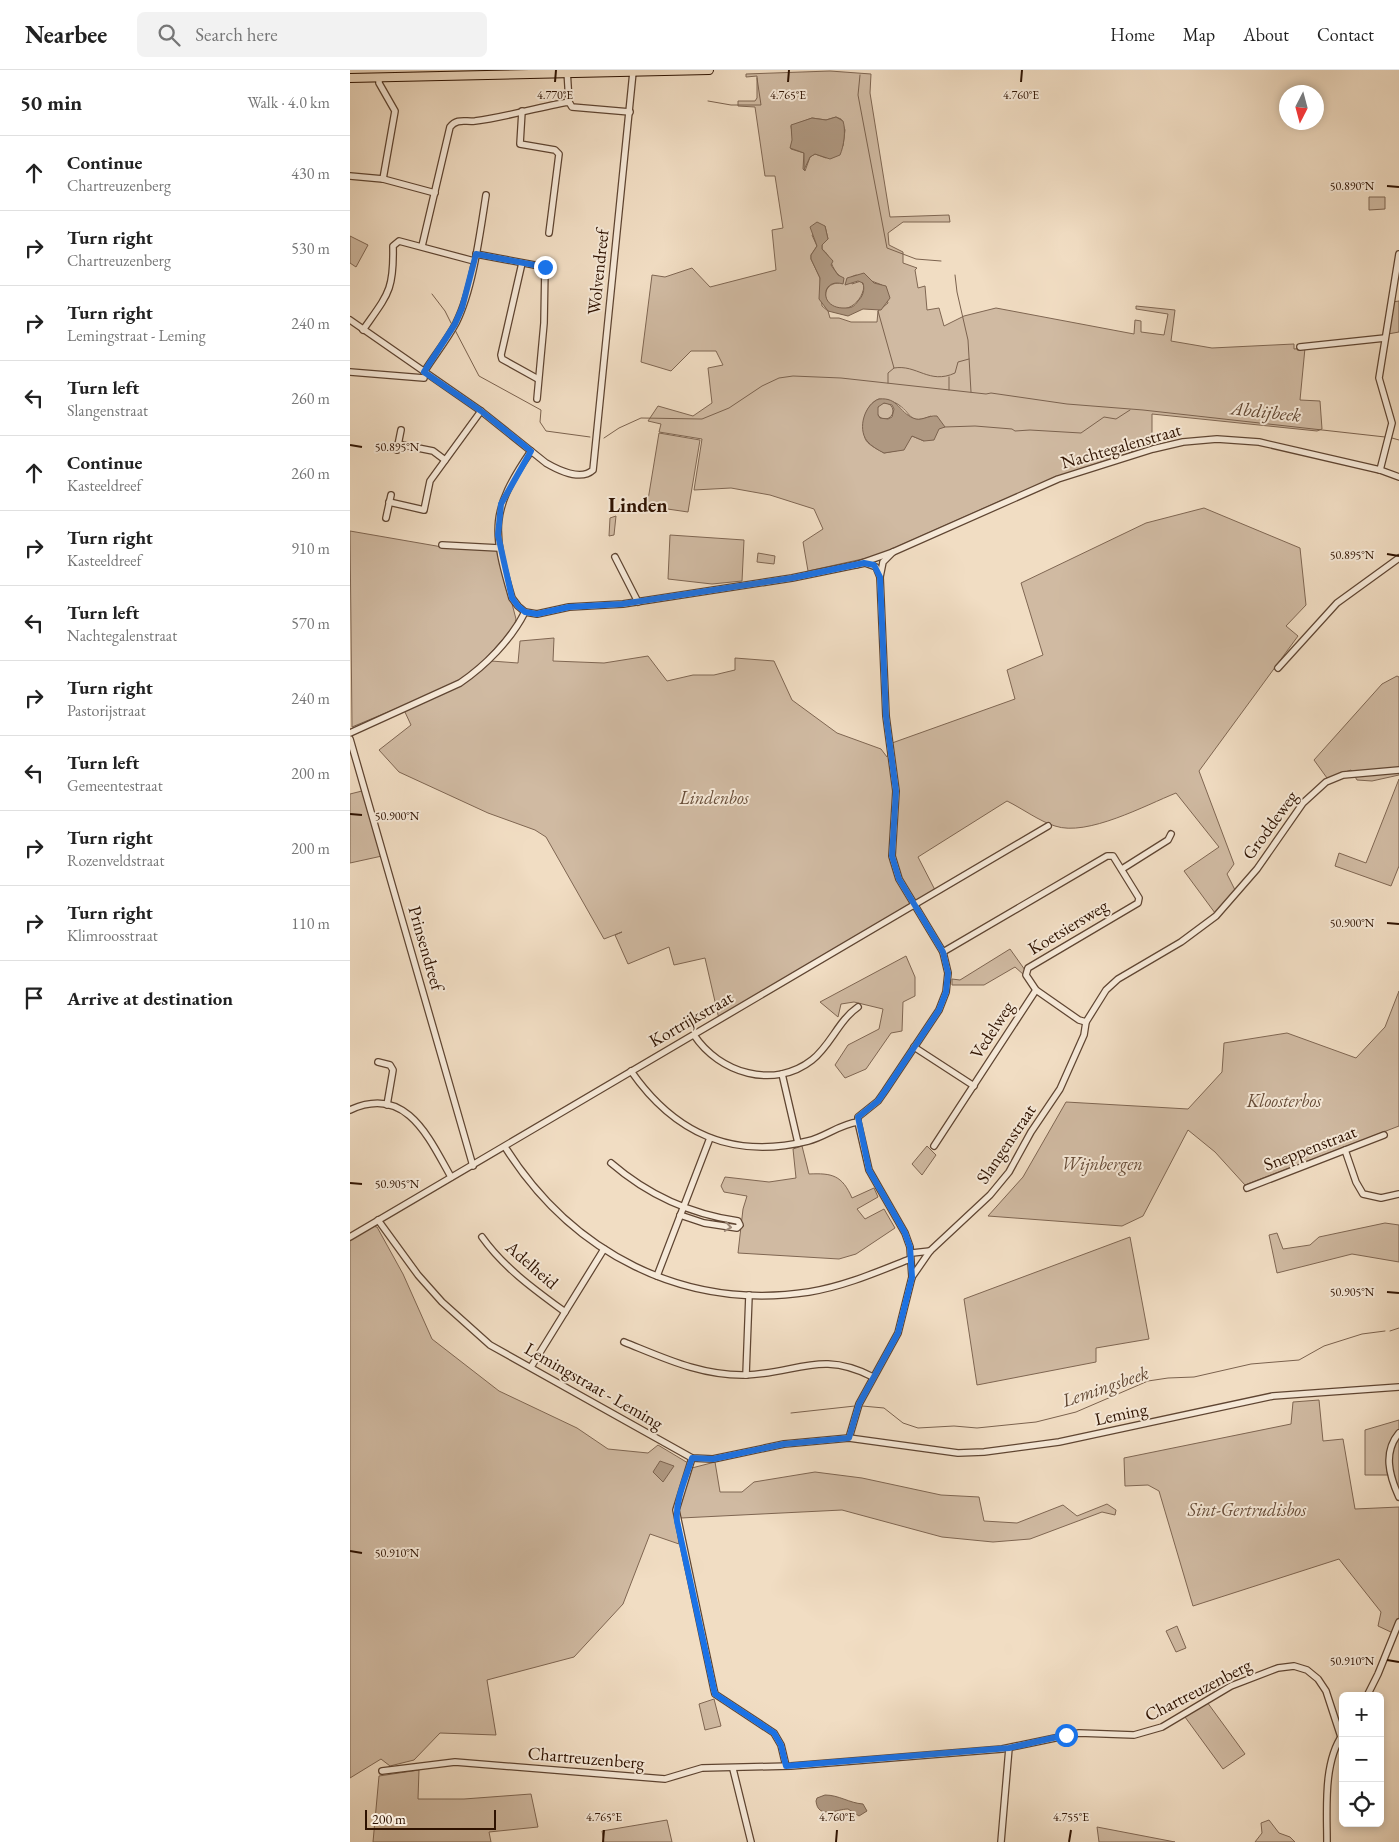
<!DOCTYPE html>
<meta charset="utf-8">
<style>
body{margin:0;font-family:"EB Garamond",serif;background:#f2f2f2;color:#222}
.controls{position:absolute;right:15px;bottom:15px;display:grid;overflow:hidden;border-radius:8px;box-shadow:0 2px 8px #0003}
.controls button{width:45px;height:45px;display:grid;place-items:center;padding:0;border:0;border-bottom:1px solid #e0e0e0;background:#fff;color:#222;font:25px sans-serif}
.compass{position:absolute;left:929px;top:15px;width:45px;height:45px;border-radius:50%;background:#fff;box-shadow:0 2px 8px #0003;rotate:186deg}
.scale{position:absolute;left:15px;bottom:12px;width:131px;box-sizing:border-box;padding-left:5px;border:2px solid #2e1201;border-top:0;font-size:14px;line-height:18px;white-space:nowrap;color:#2e1201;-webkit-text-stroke:4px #f6e9d8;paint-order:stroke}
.stop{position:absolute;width:15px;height:15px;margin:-11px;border:4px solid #1a73e8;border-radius:50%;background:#fff}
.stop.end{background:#1a73e8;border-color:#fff;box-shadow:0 1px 5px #0008}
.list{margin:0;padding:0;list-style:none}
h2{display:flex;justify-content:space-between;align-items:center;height:65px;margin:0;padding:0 20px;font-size:21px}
h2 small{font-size:16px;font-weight:400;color:#767676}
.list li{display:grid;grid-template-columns:32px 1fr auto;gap:15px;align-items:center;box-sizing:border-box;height:75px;padding:0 20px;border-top:1px solid #e0e0e0}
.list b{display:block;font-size:19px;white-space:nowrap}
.list p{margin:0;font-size:16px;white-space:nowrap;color:#767676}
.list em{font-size:16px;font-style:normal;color:#767676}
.icon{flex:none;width:28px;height:28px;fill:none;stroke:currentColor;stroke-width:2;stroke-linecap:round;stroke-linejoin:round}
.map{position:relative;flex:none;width:1049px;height:1772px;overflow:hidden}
header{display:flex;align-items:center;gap:30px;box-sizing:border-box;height:70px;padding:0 25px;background:#fff;border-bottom:1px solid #e0e0e0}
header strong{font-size:24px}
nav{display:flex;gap:28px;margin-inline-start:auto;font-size:18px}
.search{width:350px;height:45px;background:#f2f2f2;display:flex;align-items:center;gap:12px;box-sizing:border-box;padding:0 18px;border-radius:8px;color:#767676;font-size:19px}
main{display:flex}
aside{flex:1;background:#fff}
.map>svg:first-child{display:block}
.green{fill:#d0baa2;stroke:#7f6652;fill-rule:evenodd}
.water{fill:#af9881;stroke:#7b624e;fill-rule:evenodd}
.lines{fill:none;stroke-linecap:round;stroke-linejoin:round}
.stream{stroke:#7b624e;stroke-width:1}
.minor-casing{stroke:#5f4532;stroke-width:8}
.major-casing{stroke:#2e1201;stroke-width:10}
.minor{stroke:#f6e9d8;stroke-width:5.5}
.major{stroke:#f1ddc3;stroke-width:8}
.oneway{stroke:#9c8877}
.route{stroke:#1a73e8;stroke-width:6}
.ticks{fill:none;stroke:#2e1201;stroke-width:2}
.labels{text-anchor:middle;stroke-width:4;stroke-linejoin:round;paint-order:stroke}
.street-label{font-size:18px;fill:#2e1201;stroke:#f6e9d8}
.park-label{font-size:18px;font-style:italic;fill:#674d39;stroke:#f6e9d8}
.water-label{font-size:19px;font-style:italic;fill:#624834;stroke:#f6e9d8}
.quarter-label{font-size:20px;font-weight:bold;fill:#2e1201;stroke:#f6e9d8}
.ticks-label{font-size:12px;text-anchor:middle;fill:#2e1201;stroke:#f6e9d8;stroke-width:4;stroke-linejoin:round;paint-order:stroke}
</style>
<header>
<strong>Nearbee</strong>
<div class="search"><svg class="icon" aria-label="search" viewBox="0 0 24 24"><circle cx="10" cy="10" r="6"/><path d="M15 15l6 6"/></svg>Search here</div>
<nav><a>Home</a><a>Map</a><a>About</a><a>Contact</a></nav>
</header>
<main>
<aside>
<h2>50 min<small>Walk · 4.0 km</small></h2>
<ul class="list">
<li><svg class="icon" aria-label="ahead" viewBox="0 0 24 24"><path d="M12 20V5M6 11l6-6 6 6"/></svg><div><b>Continue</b><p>Chartreuzenberg</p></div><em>430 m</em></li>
<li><svg class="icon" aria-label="right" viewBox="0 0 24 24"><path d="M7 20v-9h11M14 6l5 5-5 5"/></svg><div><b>Turn right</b><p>Chartreuzenberg</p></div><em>530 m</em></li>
<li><svg class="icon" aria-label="right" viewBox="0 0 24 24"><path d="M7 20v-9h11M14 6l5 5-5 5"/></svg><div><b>Turn right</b><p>Lemingstraat - Leming</p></div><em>240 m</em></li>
<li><svg class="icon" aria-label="left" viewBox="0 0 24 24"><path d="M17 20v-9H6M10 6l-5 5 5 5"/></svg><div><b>Turn left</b><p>Slangenstraat</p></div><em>260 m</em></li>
<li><svg class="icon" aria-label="ahead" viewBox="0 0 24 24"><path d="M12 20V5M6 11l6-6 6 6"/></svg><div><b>Continue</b><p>Kasteeldreef</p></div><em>260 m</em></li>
<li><svg class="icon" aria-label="right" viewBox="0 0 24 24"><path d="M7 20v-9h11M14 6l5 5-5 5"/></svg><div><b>Turn right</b><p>Kasteeldreef</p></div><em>910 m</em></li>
<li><svg class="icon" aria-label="left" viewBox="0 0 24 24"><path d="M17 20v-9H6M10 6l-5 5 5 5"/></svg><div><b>Turn left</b><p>Nachtegalenstraat</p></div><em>570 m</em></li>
<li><svg class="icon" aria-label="right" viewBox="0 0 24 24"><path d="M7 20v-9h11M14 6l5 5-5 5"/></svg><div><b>Turn right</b><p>Pastorijstraat</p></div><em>240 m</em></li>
<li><svg class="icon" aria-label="left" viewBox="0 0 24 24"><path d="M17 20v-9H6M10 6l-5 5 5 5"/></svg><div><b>Turn left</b><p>Gemeentestraat</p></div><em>200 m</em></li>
<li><svg class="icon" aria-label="right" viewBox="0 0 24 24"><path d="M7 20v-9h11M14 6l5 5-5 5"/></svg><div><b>Turn right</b><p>Rozenveldstraat</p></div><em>200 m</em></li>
<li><svg class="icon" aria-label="right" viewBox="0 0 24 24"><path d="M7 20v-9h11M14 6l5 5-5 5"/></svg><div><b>Turn right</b><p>Klimroosstraat</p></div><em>110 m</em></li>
<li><svg class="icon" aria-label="arrive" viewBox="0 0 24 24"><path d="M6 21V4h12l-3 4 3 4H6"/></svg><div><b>Arrive at destination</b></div></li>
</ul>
</aside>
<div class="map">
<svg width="1049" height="1772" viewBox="0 0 1049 1772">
<rect width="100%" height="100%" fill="#f1ddc3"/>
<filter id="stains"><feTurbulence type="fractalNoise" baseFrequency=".004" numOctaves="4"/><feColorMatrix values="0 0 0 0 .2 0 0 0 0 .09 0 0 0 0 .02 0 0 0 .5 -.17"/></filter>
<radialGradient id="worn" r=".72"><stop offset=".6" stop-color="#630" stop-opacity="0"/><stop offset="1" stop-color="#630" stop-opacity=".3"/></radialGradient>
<g class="green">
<path d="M480,1L521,4L520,23L540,147L599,145L600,152H553L538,163L539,175L553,182V193L567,198L565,200L568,218L575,216L577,240L589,238L594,256L614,246L646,238L784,264L785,250L791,251V262L814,265L818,244L786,239V236L825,240L821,271L862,278L944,274V279L955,278L950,330L970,331L972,359L967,361L802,344V375L742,395L650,431L526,486L458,501L453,472L473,459L464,439L420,425L381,418L344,420L352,369L309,362L311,354L298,351L308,336L343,346L362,333L358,298L373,295L366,281H341L321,301L291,292L302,205L315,207L342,198L360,217L426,200L422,160L433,158L425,106H415L405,37L388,36V31H405L407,28V6L396,7V4ZM486,47L491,49L495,60L493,76L476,88L465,84L460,87L455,101L453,99L454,83L441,79L443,70L441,56L462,48L476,50ZM475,156L478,169L472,175V179C482,186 480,199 491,207L489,213C480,213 474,219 476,229C488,249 512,236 514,216L511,211L502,214L501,207L506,205L532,215L538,233L528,241L527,252H501L489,248H480L478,241L472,236L470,208L461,189V185L467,176L462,165ZM529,329C535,330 544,331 549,335C563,345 559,355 581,346L574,371L562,366L550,380L534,383C528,379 517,375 515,368C511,354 515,334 529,329Z"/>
<polygon points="1019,127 1035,127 1035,139 1019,140"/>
<polygon points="0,166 18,175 6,197 0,193"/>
<polygon points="1049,231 1049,262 1038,264 1042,232"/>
<circle cx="535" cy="341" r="8"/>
<polygon points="309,363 350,370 338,442 297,436"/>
<path d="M854,438L950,478L956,535L936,556L948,566L849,701L884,794L877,804L885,820L865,843L834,801L869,777L826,723C796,735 737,767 705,756C689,751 673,739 657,731L568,787L585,820L369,949L355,888L324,895L319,877L278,894L265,865L272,862L254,869L196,767L185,760L138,743L49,702L29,680L61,655L54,640L103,618L141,591L168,593L170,571L204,568L203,591L254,593L298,586L317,611L343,605H364L385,600V588L424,591L442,630L487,663L531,679L537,687L542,673L665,629L657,600L693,585L671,513L796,453Z"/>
<polygon points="266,446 264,465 259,466 260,448"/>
<polygon points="0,461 98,478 148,480 166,549 164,557 125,600 100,616 2,657"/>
<polygon points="320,465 394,470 392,511 362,514 318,509"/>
<polygon points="408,483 425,486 424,494 407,492"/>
<polygon points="1047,606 1049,607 1049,705 1022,711 1007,710 1001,700 977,708 964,690 1032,614"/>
<polygon points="1049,709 1049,796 1041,816 985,796 989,783 1016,793"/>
<polygon points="12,721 32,786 0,793 0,724"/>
<polygon points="660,879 675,900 674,905 665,897 634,915 602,915 602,909 610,910"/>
<polygon points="556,886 565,907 565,926 553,932 552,961 541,963 516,999 495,1008 485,995 498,975 529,959 533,939 504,932 491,934 488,947 470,932"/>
<polygon points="1049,921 1049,1056 895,1115 865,1082 838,1060 793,1146 772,1156 638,1146 673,1107 716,1032 838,1039 872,1002 874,973 937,963 1006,988 1035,957"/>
<path d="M452,1076L459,1104C482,1103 492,1105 502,1128L524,1118L528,1127L507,1139L515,1149L534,1139L545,1158L506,1184L489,1189L388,1183L393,1139L397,1126L374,1122L371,1116L375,1107L419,1112L446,1108L443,1079Z"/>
<polygon points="577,1076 586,1085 572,1105 562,1094"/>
<polygon points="1035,1153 1049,1155 1049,1192 1002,1184 927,1203 919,1165 927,1163 933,1179 960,1175 969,1167"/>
<polygon points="22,1156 27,1157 53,1204 82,1269 149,1321 227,1358 258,1379 298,1383 308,1375 338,1393 324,1440 329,1474 300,1464 273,1534 224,1587 137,1610 146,1665 90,1663 64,1690 40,1696 31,1689 0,1708 0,1169"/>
<polygon points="780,1167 799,1269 746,1278 746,1292 627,1315 614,1229"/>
<polygon points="969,1330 973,1371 993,1369 1005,1439 1049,1437 1049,1555 1043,1563 1028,1556 1031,1542 989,1489 843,1536 809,1421 798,1415 775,1416 774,1388 941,1354 943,1332"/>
<polygon points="1049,1350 1049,1418 1041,1405 1015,1405 1015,1360"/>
<polygon points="365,1392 370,1422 392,1422 404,1412 465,1402 512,1408 591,1425 629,1427 634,1451 667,1453 713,1435 727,1446 757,1434 766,1440 765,1445 752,1442 680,1469 643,1472 592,1467 492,1440 331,1448 329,1441 340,1404 338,1399"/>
<polygon points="827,1556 836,1578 826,1582 816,1561"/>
<polygon points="364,1629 371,1656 355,1660 349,1634"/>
<polygon points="857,1632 895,1684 873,1699 835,1647"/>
<polygon points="69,1700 68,1729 114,1729 181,1724 188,1757 139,1762 141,1772 23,1772 29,1706"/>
<polygon points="317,1750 322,1772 254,1772 252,1761"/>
<polygon points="919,1750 929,1763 940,1767 945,1772 905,1772 912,1763 911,1753"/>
<polygon points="747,1757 825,1772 749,1772"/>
</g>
<g class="water">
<path d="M486,47L493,51C496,60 494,76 490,85L480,89L465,84L460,87L454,100V83L440,78L442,70L441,55L462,48L476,50Z"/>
<path d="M467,152L475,156L478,169L472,175V179L483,191L481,195L488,205L494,208L493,214C471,207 468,239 495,238C501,238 504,237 508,231C513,226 515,220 513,213L508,211L495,215L497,208L514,203L524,213L536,216L540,228L531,240L513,239L498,246L478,241L469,229L470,208L461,189V185L467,176L460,157Z"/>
<path d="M529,329C548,327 549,342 563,348C571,352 578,345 587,346L595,357L589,359L584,370L574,371L562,366L554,380L534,383C528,380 521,376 517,371C507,358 515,334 529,329ZM534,333L542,335L544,339L542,347L538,349L530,348L528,345V337Z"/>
<polygon points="310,1391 324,1396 313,1412 303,1402"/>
<path d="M475,1725C489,1725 499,1733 513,1734L517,1741L509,1746L498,1739C487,1739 468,1750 466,1731L467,1728Z"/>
</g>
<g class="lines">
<g class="stream">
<polyline points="510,5 508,25 537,178 566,189 591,191"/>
<polyline points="358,31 381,35 411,35 407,8"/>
<polyline points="605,205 607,222 618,270 621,322"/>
<polyline points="82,224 95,241 101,253"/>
<polyline points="528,241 544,298 538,303 538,313"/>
<polyline points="105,260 129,306 191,340 190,352 196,361 240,367"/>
<path d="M544,298C567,294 579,315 605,303L608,292L619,289"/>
<polyline points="599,307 599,320"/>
<polyline points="595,357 625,356 662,359 665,361 680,360 731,363 754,347 766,349 780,340"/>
<polyline points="254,368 269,358 291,348 352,349 379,338 412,316 429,308 443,306 491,308 636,324 641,323 717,334 793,340 1035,367"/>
<polyline points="1042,368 1049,370"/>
<polyline points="1040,1261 1049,1258"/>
<polyline points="512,1336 534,1338 553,1353 568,1358 604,1356 627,1358 686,1352 726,1342 798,1311 818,1308 844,1307 901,1294 949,1290 974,1276 1012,1264 1035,1261"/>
<polyline points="441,1343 505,1336"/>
</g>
<g class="minor-casing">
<g id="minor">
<polyline points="217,0 219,32"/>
<polyline points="29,7 29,13 45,41 33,109"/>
<polyline points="172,41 170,74 205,80 209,84 199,163"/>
<polyline points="0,106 33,109 85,123"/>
<path d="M72,176L100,57C107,48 115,52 125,51C157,47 188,37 219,32L222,37L280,42"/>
<polyline points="126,184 195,197 194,253 187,329"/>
<polyline points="172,193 151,285 152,289 188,309"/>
<path d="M0,250L131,341L196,393C208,400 231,411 243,400L283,2"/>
<path d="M13,260C38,224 44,221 43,176L49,171L124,191"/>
<polyline points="950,277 1035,268"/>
<polyline points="0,302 74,308"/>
<path d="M74,302C84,286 97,270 106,253C123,219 130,163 136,125"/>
<polyline points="48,374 83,381 95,390"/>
<polyline points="47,380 51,360"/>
<path d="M181,381C140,441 142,460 162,528L168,536L175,542L187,544L219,537L273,534L442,508L515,493L526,497L530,507"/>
<polyline points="1030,400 1042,353 1029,308 1049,184"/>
<polyline points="39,432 74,440 80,411 131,341"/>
<polyline points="36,448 41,425"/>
<polyline points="92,475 149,478"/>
<polyline points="543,482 533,492 530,507 536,646 546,721 542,786 549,809 593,882 598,903 596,922 589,940 535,1021 528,1031 508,1047 508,1052 519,1100 555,1163 560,1177 562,1207"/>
<polyline points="265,487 288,532"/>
<polyline points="506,495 543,482 708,409 803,379 833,372 867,369 909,372 1030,400 1049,407"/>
<polyline points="928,598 987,533 1049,488"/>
<path d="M0,663L110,613C135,596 161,570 175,542"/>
<polyline points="0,669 123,1096"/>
<polyline points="772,799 818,770 821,764"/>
<polyline points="593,882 757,786 763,786 789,828 788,833 678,898 676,905 686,920 729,950 736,952"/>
<path d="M344,965C369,1003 424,1020 462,990C481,975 488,951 508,937"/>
<polyline points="564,977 624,1016"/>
<polyline points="28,992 40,995 43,1000 37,1035"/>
<path d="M281,1001C324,1063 383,1090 458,1071C475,1067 490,1054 508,1052"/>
<polyline points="432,1004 448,1073"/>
<path d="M0,1040C56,1014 79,1068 101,1107"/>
<polyline points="584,1076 686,920"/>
<path d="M155,1077C222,1183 333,1241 459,1222C495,1216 527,1202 560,1189"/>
<polyline points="995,1080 1006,1112 1013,1124 1031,1128 1049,1124"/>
<path d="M261,1093C298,1125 340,1144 388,1151L390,1155L387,1158L354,1153L330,1145"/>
<polyline points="897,1118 1034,1065"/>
<polyline points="28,1150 68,1205 92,1232 140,1275 342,1388 363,1389 434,1374 499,1368 608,1383 634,1382 709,1372 923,1326 1049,1317"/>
<polyline points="0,1167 698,756"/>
<path d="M132,1167C154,1198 185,1220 215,1242"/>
<polyline points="562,1183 580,1181"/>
<polyline points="307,1206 360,1068"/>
<path d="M274,1272C314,1288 351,1306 396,1305C448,1303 471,1280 523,1307"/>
<polyline points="181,1297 254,1179"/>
<polyline points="396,1305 399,1225"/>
<path d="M1049,1363C1033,1382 1039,1405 1049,1427"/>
<polyline points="499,1368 509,1334 548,1263 562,1207 580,1181 640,1125 659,1102 681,1062 710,1019 734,965 736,952 756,920 768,909 831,872 866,846 907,799 953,733 976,712 993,705 1049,700"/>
<polyline points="342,1388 326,1440 364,1620 365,1624 424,1663 431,1675 436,1696"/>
<polyline points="1017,1626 1028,1604 1049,1552"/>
<polyline points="383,1699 401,1772"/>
<polyline points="32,1701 105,1692 315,1709 352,1698 441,1696 652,1679 729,1663 784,1665 812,1657 881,1616 928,1598 944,1596 957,1600 968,1609 976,1621 991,1667"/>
<polyline points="651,1772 659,1678"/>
<path d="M977,1772C977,1739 973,1692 993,1664"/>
</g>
</g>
<g class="major-casing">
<polyline id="major" points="0,8 359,0"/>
</g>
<use href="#minor" class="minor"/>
<use href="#major" class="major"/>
</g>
<defs><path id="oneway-chevron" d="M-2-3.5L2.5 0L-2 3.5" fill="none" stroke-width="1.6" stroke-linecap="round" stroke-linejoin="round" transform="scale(1.25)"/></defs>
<use class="oneway" href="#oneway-chevron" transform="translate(378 1157) rotate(9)"/>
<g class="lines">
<path class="route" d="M195,197L126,184L112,238L105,254L74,302L131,341L181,381L151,434L148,465L162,528L168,536L175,542L187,544L219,537L272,534L442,508L514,493L524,495L530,507L536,646L546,721L542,786L549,809L593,882L598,903L596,922L589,940L535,1021L528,1031L508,1047L519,1100L555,1163L560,1177L562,1207L548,1263L509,1334L499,1368L434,1374L363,1389L342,1388C336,1408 325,1430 327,1451L364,1620L365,1624L424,1663L431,1675L436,1696L659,1678L716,1665"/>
</g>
<path class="ticks" d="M205,12L206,0M438,12L439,0M671,12L672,0M1037,116L1049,117M0,375L12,377M1037,484L1049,486M0,744L12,745M1037,853L1049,854M0,1113L12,1114M1037,1222L1049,1223M0,1481L12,1483M1037,1590L1049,1592M253,1772L254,1760M486,1772L487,1760M719,1772L721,1760"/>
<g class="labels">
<g class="street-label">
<text transform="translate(248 202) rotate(-84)" y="6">Wolvendreef</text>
<text transform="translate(771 376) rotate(-16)" y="6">Nachtegalenstraat</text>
<text transform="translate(920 755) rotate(-54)" y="6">Groddeweg</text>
<text transform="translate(718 857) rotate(-31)" y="6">Koetsiersweg</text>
<text transform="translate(76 878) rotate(74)" y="6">Prinsendreef</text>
<text transform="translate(341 949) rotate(-30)" y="6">Kortrijkstraat</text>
<text transform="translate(642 960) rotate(-57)" y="6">Vedelweg</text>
<text transform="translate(656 1074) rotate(-56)" y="6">Slangenstraat</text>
<text transform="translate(960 1078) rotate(-21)" y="6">Sneppenstraat</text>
<text transform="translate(182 1195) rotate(41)" y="6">Adelheid</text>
<text transform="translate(244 1316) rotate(30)" y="6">Lemingstraat - Leming</text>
<text transform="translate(771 1344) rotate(-12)" y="6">Leming</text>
<text transform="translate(848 1620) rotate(-27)" y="6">Chartreuzenberg</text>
<text transform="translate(236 1688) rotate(5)" y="6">Chartreuzenberg</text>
</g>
<g class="park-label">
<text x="364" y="734">Lindenbos</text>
<text x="934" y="1037">Kloosterbos</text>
<text x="752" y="1100">Wijnbergen</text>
<text x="897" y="1446">Sint-Gertrudisbos</text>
</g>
<g class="water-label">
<text transform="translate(916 341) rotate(6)" y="7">Abdijbeek</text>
<text transform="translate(755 1316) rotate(-19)" y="7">Lemingsbeek</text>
</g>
<g class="quarter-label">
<text x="288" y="442">Linden</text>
</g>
</g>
<g class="ticks-label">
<text x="205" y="29">4.770°E</text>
<text x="438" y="29">4.765°E</text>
<text x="671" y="29">4.760°E</text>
<text x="1002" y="120">50.890°N</text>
<text x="47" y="381">50.895°N</text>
<text x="1002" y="489">50.895°N</text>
<text x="47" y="750">50.900°N</text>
<text x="1002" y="857">50.900°N</text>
<text x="47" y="1118">50.905°N</text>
<text x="1002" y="1226">50.905°N</text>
<text x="47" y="1487">50.910°N</text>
<text x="1002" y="1595">50.910°N</text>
<text x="254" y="1751">4.765°E</text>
<text x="487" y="1751">4.760°E</text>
<text x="721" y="1751">4.755°E</text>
</g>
<rect width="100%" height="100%" filter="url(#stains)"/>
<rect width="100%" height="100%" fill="url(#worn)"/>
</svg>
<div class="controls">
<button>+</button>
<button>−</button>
<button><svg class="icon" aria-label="locate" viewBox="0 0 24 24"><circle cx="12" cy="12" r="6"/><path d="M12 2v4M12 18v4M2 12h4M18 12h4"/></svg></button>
</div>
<svg class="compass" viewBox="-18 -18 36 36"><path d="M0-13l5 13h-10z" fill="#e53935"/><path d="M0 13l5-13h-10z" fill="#767676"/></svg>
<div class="scale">200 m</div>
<div class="stop" style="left:716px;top:1665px"></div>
<div class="stop end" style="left:195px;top:197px"></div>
</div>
</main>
